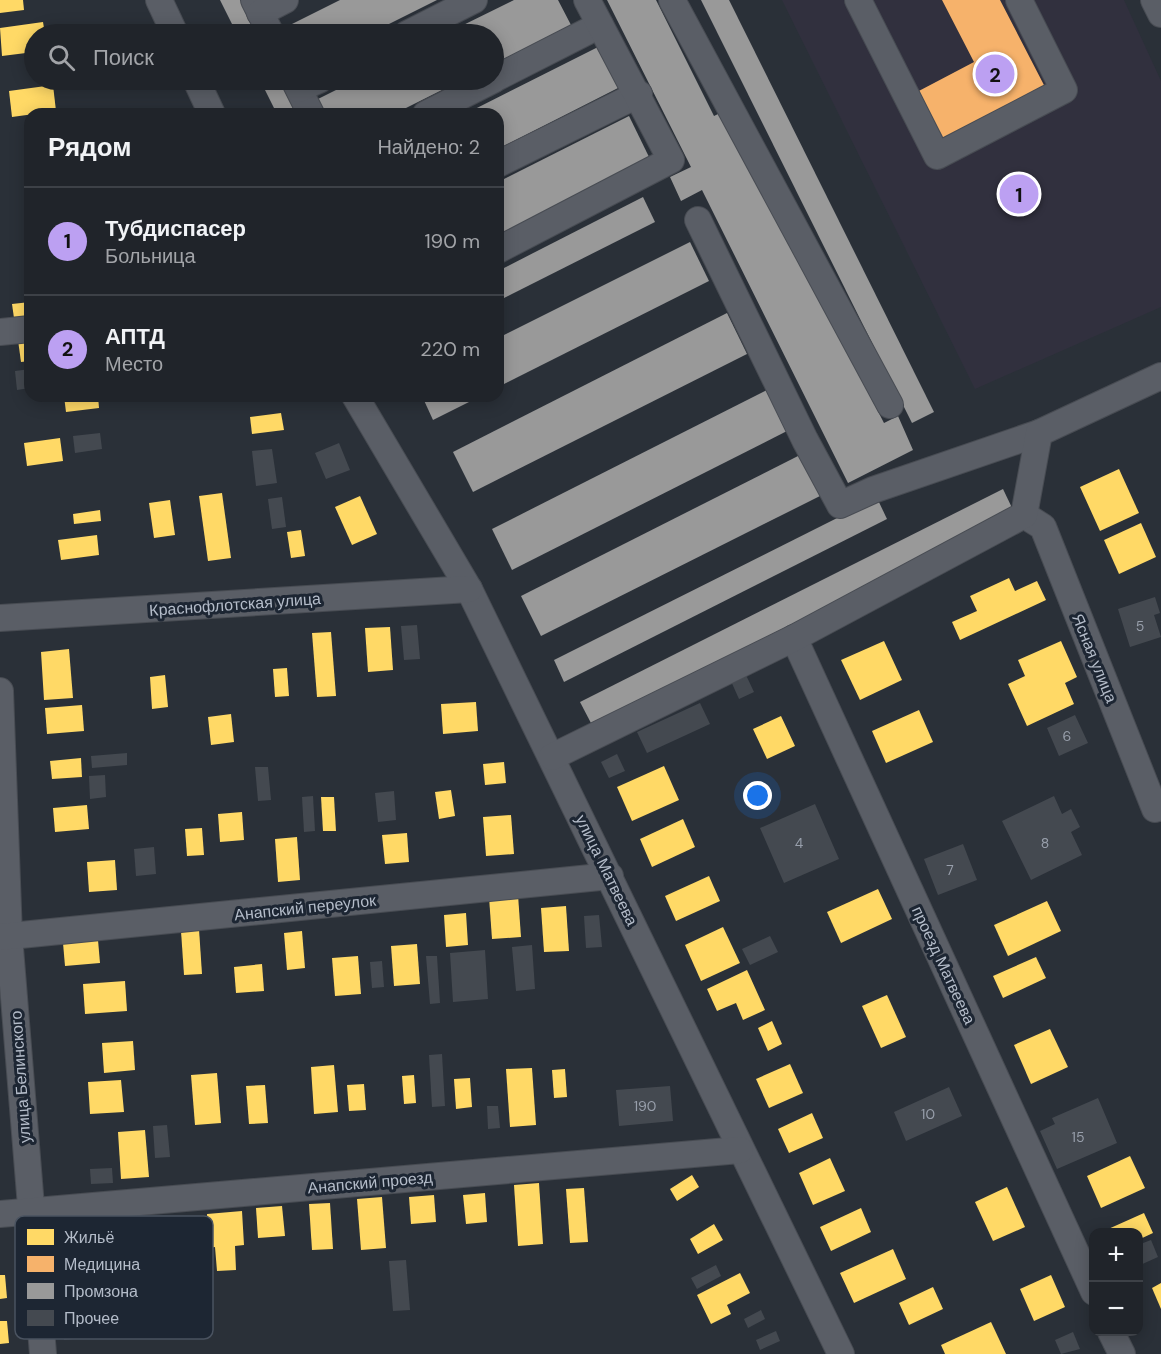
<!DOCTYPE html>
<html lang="ru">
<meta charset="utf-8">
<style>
body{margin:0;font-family:"DM Sans",sans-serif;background:#282c32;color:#f1f3f6}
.controls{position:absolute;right:18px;bottom:18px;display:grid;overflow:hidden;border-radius:12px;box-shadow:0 3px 15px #0003}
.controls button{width:54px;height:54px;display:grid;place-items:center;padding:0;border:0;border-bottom:2px solid #3d4147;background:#20242a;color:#f1f3f6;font:30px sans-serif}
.you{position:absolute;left:758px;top:796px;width:21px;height:21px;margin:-15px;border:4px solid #fff;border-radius:50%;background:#1a73e8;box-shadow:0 0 0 9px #1a73e833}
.badge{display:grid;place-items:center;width:39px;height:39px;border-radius:50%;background:#bca0f2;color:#111;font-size:20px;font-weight:700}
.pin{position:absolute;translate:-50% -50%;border:3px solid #fff;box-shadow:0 2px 6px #0006}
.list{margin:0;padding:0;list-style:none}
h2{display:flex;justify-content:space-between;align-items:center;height:78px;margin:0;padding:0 24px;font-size:26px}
h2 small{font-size:20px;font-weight:400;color:#a2a4a8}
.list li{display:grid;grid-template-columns:39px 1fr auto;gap:18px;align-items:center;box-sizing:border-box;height:108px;padding:0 24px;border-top:2px solid #3d4147}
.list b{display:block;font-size:22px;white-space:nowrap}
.list p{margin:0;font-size:20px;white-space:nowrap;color:#a2a4a8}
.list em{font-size:20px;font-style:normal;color:#a2a4a8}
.icon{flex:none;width:33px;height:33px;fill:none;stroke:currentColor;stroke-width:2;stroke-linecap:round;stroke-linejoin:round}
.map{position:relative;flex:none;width:1161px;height:1354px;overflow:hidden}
.search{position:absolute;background:#20242a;box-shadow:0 3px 15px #0003;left:24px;top:24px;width:480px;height:66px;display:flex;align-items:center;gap:15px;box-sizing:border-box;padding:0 21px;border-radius:33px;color:#a2a4a8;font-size:22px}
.panel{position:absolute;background:#20242a;box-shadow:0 3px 15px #0003;left:24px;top:108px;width:480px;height:294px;border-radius:18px}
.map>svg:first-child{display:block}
.medical{fill:#31303e}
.homes{fill:#ffd966}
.health{fill:#f6b26b}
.industry{fill:#999}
.building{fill:#444950}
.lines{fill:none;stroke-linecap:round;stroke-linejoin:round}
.minor-casing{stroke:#484c53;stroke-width:28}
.minor{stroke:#5a5e66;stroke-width:26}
.labels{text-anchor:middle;stroke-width:6;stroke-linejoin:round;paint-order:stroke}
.number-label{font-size:14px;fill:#989fab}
.street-label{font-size:16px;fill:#b4bcc9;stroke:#1d2633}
.key{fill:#1d2633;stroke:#4a5360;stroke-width:1.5}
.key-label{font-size:16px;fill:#b4bcc9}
</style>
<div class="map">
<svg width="1161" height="1354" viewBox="0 0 1161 1354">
<rect width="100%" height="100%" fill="#2a3038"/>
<polygon class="medical" points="782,0 1124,0 1161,81 1161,307 975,389"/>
<g class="homes">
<polygon points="0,0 23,0 24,10 0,13"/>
<polygon points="43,22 45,34 34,34 34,52 2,56 0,28"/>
<polygon points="53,85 56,111 12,117 9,91"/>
<polygon points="30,302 30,315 14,318 12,304"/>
<polygon points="30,339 30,361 21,362 18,340"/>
<polygon points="64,396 98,396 99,408 66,412"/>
<polygon points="281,413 284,430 252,434 250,417"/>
<polygon points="60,438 63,461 27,466 24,443"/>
<polygon points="1119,469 1139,513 1100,531 1080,487"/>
<polygon points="222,493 231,558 208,561 199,496"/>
<polygon points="360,496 377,534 352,545 335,507"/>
<polygon points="170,500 175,535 154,538 149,503"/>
<polygon points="100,510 101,521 74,524 73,514"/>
<polygon points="1141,523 1156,557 1119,574 1104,540"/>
<polygon points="301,530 305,556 291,558 287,532"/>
<polygon points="97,535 99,555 61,560 58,540"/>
<polygon points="1009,578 1015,591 1037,581 1046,600 960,640 952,622 977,611 970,596"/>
<polygon points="390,627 393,670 368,672 365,628"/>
<polygon points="331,632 336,696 317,697 312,633"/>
<polygon points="884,641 902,680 860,700 841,660"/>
<polygon points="1061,641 1077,677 1065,683 1074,704 1027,726 1008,684 1025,676 1018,660"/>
<polygon points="69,649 73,698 44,700 41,652"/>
<polygon points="287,668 289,696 275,697 273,669"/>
<polygon points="165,675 168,707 152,709 150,677"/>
<polygon points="476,702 478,731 443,734 441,704"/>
<polygon points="82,705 84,731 47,734 45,708"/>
<polygon points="919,710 933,742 886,763 872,731"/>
<polygon points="231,714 234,742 211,745 208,717"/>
<polygon points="781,716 795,746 767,759 753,729"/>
<polygon points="81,758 82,777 52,779 50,761"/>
<polygon points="504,762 506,783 485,785 483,764"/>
<polygon points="664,766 679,800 632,821 617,787"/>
<polygon points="451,790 455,816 439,819 435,792"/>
<polygon points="321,797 334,797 336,831 323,831"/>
<polygon points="87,805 89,829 55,832 53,808"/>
<polygon points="242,812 244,840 220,842 218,814"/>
<polygon points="511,815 514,854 486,856 483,817"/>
<polygon points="683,819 695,847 652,867 640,839"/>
<polygon points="202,828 204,855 187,856 185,829"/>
<polygon points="407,833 409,862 385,864 382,835"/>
<polygon points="297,837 300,880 278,882 275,839"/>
<polygon points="115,860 117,890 89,892 87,862"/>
<polygon points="709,876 720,901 676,921 665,896"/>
<polygon points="878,889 892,919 841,943 827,912"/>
<polygon points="518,895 521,937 492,939 489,897"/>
<polygon points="1047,901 1061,931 1008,956 994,925"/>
<polygon points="566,906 569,951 544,952 541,908"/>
<polygon points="466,913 468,945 446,947 444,915"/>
<polygon points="723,927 740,963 701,981 685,945"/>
<polygon points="199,929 202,974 184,975 181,931"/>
<polygon points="302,931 305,968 287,970 284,933"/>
<polygon points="98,940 100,963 65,966 63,943"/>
<polygon points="417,944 420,984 394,986 391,946"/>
<polygon points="358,956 361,994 335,996 332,958"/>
<polygon points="1036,957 1046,978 1003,998 993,976"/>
<polygon points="262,964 264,991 236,993 234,967"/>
<polygon points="747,970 765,1010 743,1020 736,1003 717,1011 707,989"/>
<polygon points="125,981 127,1011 85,1014 83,984"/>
<polygon points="887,995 906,1037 881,1048 862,1006"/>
<polygon points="772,1021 782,1044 768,1051 758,1028"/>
<polygon points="1050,1029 1068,1067 1031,1084 1014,1045"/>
<polygon points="133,1041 135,1070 104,1073 102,1043"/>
<polygon points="790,1064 803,1093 769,1108 756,1079"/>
<polygon points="334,1065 338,1112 314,1114 311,1067"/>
<polygon points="532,1068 536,1125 510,1127 506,1069"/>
<polygon points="565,1069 567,1097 554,1098 552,1070"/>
<polygon points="217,1073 221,1123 195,1125 191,1075"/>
<polygon points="414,1075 416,1103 404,1104 402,1076"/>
<polygon points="470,1078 472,1107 456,1109 454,1079"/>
<polygon points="121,1080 124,1112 90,1114 88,1082"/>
<polygon points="364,1084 366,1110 349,1111 347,1085"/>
<polygon points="265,1085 268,1123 249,1124 246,1086"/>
<polygon points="812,1113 823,1138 789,1153 778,1129"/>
<polygon points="145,1130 149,1177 121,1179 118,1132"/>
<polygon points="1130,1156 1145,1188 1101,1208 1087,1176"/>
<polygon points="830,1158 845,1191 813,1205 799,1173"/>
<polygon points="692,1175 699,1187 677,1201 670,1189"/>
<polygon points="539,1183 543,1244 518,1246 514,1185"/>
<polygon points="1007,1187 1025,1227 993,1241 975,1202"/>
<polygon points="584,1188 588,1242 570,1243 566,1189"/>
<polygon points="485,1193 487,1222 466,1224 463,1195"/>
<polygon points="434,1195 436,1222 411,1224 409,1197"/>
<polygon points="382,1197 386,1248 361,1250 357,1199"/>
<polygon points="330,1203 333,1249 312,1250 309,1204"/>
<polygon points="282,1206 285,1236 258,1238 256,1208"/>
<polygon points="861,1208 871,1232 831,1251 820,1227"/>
<polygon points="242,1211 244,1245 235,1246 236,1270 217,1271 215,1247 209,1248 207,1214"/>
<polygon points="1144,1213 1153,1233 1138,1240 1138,1232 1107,1232 1106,1230"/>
<polygon points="714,1224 723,1240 698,1254 690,1239"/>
<polygon points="893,1249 906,1279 854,1303 840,1273"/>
<polygon points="740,1273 750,1293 727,1305 731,1314 711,1324 697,1295"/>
<polygon points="0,1275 5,1275 7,1298 0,1299"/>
<polygon points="1051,1275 1065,1307 1034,1321 1020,1289"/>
<polygon points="1161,1283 1161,1309 1152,1288"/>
<polygon points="933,1287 943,1309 909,1325 899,1303"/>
<polygon points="0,1321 7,1321 9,1343 0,1344"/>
<polygon points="991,1322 1006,1354 945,1354 941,1345"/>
</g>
<polygon class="health" points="942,0 1000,0 1045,87 940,141 915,93 974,62"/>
<g class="industry">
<polygon points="220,0 246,0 263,34 237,34"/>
<polygon points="340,0 437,0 369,34 280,34 278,31"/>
<polygon points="514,0 558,0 571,25 494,64 494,34 445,34"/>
<polygon points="607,0 656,0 714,116 724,111 884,423 898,416 913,450 848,483 702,190 681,201 670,177 691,167"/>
<polygon points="701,0 729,0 934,412 912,423"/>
<polygon points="600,46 620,87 498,149 498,114 465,114"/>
<polygon points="260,80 285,80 303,114 277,114"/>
<polygon points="356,80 462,80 394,114 323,114 316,100"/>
<polygon points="629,116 650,159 498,236 498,182"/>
<polygon points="643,197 655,222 498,301 498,271"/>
<polygon points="690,242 709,281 498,387 498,338"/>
<polygon points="727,313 747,354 473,492 453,452"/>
<polygon points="767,390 787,431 512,570 492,529"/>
<polygon points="422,396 481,396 433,420"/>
<polygon points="800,455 820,496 541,636 521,596"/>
<polygon points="1003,489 1014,512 592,725 580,702"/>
<polygon points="877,498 887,519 564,682 554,660"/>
</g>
<g class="building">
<polygon points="30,369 30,388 17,390 15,371"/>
<polygon points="100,433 102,449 75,453 73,436"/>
<polygon points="339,443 350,470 326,479 315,453"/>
<polygon points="272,449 277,483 256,486 252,451"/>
<polygon points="282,497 286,527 272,529 268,499"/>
<polygon points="1155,597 1160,613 1154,615 1161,637 1130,647 1118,609"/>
<polygon points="417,625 420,659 404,660 401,626"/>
<polygon points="745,673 754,692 739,699 730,679"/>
<polygon points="700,703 710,724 647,753 637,732"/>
<polygon points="1075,715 1088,743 1059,756 1047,728"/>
<polygon points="127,753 127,765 92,768 91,756"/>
<polygon points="617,754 625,771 609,778 601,762"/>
<polygon points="255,767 268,767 271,800 258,801"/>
<polygon points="105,775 106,797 90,799 89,776"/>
<polygon points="394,791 396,820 378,822 375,793"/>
<polygon points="313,796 315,831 304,832 302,797"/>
<polygon points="1054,796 1062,814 1071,809 1080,827 1071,832 1082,855 1031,880 1002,821"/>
<polygon points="815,804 839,859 784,883 760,828"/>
<polygon points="963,844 977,880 938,895 924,859"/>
<polygon points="154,847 156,874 136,876 134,849"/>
<polygon points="599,915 602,947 586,948 584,916"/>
<polygon points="770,936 778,952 750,965 742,949"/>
<polygon points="532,945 535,989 516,991 512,947"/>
<polygon points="485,950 488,999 453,1002 450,953"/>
<polygon points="426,956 437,956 440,1003 430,1004"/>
<polygon points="382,961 384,987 372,988 370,962"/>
<polygon points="442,1054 445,1106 432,1107 429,1055"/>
<polygon points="670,1086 673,1121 619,1126 616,1090"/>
<polygon points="949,1087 962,1116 906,1141 894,1112"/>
<polygon points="1098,1098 1117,1143 1057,1169 1040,1131 1055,1124 1052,1118"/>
<polygon points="487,1106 498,1106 500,1128 488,1129"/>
<polygon points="167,1125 170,1157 155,1158 153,1126"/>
<polygon points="112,1168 113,1183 91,1184 90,1169"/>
<polygon points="1151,1240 1158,1257 1138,1266 1138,1245"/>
<polygon points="406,1260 410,1310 393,1311 389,1261"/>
<polygon points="716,1265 721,1276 697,1289 691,1278"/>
<polygon points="761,1310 765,1319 748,1328 744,1319"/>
<polygon points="83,1324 84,1338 64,1340 63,1325"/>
<polygon points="776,1331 780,1341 760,1350 756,1340"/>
<polygon points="1073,1332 1080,1349 1061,1354 1055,1340"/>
</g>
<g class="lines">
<g class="minor-casing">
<g id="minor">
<polyline points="159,0 175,34"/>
<polyline points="254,0 271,34"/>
<polyline points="672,0 890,405"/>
<polyline points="858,0 937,156 1064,90 1019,0"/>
<polyline points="1154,0 1161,14"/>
<polyline points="260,13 285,0"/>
<polyline points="407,34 474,0"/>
<polyline points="494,79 600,25"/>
<polyline points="196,80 212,114"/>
<polyline points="294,80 311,114"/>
<polyline points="299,89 319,80"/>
<polyline points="426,114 493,80"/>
<polyline points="498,164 639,94"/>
<polyline points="698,220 805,440 840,505 873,490 1039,433"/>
<polyline points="498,250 671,160 587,0"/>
<polyline points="0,332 30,329"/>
<polyline points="355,396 469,589 841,1354"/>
<polyline points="1024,515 1043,527 1155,809"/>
<polyline points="0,618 469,589"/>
<polyline points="794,638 1094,1292"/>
<polyline points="0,691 9,936 43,1354"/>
<polyline points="552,757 794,638 1024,515 1039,433 1161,376"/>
<polyline points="0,937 610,876"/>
<polyline points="0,1214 740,1150"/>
<polyline points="1111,1332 1122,1354"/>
</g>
</g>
<use href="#minor" class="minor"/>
</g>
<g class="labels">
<g class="number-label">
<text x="1140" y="631">5</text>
<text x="1067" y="741">6</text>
<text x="799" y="848">4</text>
<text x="1045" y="848">8</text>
<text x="950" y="875">7</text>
<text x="645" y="1111">190</text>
<text x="928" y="1119">10</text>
<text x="1078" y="1142">15</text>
</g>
<g class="street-label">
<text transform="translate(235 604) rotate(-4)" y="6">Краснофлотская улица</text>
<text transform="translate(1095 658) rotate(68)" y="6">Ясная улица</text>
<text transform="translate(607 870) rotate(64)" y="6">улица Матвеева</text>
<text transform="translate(305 907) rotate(-6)" y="6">Анапский переулок</text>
<text transform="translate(944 965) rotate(65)" y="6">проезд Матвеева</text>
<text transform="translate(20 1077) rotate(-94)" y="6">улица Белинского</text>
<text transform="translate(370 1182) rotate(-5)" y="6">Анапский проезд</text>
</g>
</g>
<rect x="15" y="1216" width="198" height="123" rx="9" class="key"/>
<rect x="27" y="1229" width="27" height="16" fill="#ffd966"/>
<rect x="27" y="1256" width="27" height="16" fill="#f6b26b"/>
<rect x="27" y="1283" width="27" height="16" fill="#999"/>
<rect x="27" y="1310" width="27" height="16" fill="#444950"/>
<g class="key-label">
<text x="64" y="1243">Жильё</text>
<text x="64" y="1270">Медицина</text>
<text x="64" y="1297">Промзона</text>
<text x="64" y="1324">Прочее</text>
</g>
</svg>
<div class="controls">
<button>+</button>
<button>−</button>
</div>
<div class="you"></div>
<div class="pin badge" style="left:1019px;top:194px">1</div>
<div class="pin badge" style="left:995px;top:74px">2</div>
<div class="search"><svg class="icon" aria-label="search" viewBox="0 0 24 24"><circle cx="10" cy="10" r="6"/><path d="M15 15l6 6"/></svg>Поиск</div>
<section class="panel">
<h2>Рядом<small>Найдено: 2</small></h2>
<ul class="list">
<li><span class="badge">1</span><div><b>Тубдиспасер</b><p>Больница</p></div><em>190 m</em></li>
<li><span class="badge">2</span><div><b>АПТД</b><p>Место</p></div><em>220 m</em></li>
</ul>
</section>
</div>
